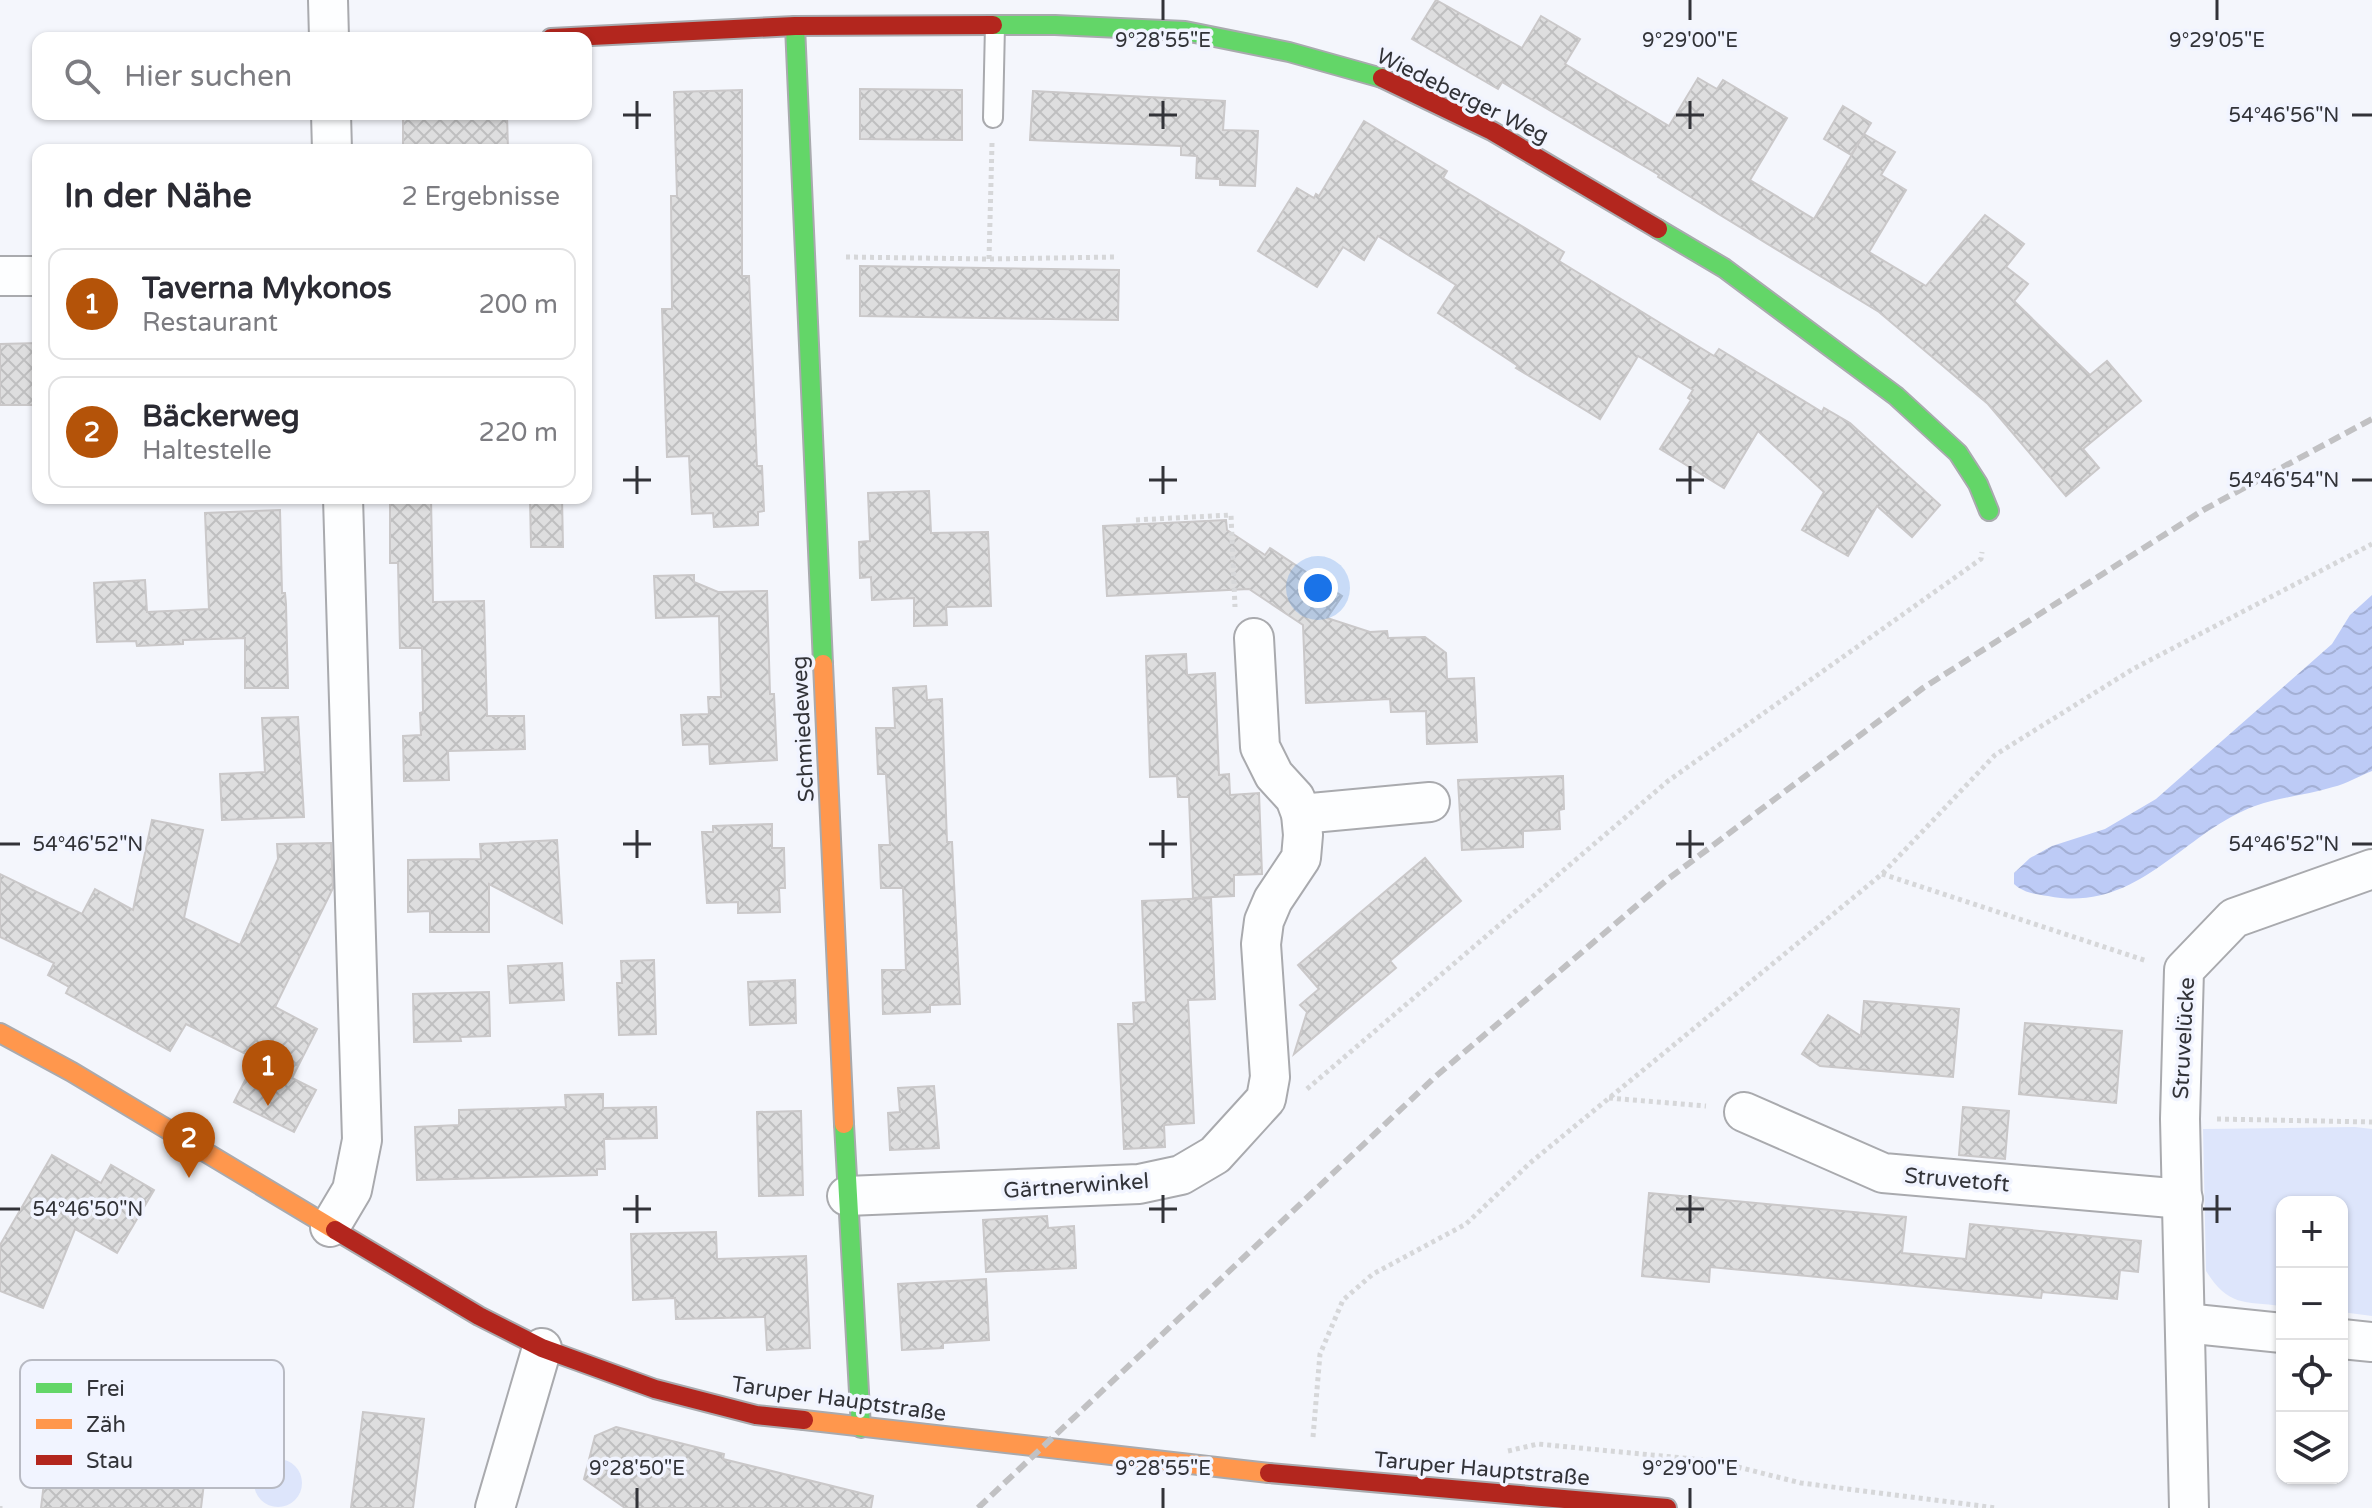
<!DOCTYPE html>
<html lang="de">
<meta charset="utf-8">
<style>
body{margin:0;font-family:"Varela Round",sans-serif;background:#f2f2f3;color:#2b2b33}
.controls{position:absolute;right:24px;bottom:24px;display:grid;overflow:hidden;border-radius:16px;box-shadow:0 2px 6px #0004}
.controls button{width:72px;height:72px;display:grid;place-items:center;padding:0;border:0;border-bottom:2px solid #e1e1e2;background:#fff;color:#2b2b33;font:40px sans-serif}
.you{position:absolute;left:1318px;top:588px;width:28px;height:28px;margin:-20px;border:6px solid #fff;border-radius:50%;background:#1a73e8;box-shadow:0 0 0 12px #1a73e833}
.badge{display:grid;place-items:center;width:52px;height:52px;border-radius:50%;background:#b45309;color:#fff;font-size:26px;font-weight:700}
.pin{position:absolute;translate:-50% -66px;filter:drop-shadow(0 2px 4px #0008)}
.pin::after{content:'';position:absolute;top:42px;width:28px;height:24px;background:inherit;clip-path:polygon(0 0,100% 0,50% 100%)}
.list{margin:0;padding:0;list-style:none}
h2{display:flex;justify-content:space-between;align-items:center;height:104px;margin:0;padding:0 32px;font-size:34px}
h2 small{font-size:26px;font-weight:400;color:#7c7c81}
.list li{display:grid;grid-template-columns:52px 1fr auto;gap:24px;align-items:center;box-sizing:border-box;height:112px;margin:0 16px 16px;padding:0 16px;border:2px solid #e1e1e2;border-radius:16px}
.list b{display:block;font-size:30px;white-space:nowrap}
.list p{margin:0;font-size:26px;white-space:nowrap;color:#7c7c81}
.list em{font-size:26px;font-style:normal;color:#7c7c81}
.icon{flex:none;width:44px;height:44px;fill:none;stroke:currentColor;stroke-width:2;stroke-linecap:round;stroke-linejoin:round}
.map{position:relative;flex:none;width:2372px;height:1508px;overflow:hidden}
.search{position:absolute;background:#fff;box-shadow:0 2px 6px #0004;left:32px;top:32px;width:560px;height:88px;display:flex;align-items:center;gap:20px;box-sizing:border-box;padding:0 28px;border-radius:16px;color:#7c7c81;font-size:30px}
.panel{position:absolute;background:#fff;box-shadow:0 2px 6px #0004;left:32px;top:144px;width:560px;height:360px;border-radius:16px}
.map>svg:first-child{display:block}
.green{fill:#dde5fb}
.water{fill:url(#water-waves)}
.building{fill:url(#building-cross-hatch);stroke:#cac8c9;stroke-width:2}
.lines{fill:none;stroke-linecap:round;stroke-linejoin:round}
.lane-casing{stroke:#a9aaae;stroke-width:22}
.street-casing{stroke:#a9aaae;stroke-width:42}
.fast-casing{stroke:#a9aaae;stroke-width:22}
.slow-casing{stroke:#a9aaae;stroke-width:22}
.jam-casing{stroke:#a9aaae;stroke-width:22}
.path{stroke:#d6d7d9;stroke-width:5;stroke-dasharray:4 4;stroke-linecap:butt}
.lane{stroke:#fdfeff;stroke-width:18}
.street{stroke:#fdfeff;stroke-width:38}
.fast{stroke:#63d668;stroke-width:18}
.slow{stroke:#ff974d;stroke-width:18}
.jam{stroke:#b3261e;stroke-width:18}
.rail{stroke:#c1c1c3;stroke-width:6;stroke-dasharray:12 6;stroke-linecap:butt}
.ticks{fill:none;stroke:#323338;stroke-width:3}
.labels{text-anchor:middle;stroke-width:7;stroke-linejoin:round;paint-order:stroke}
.street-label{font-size:22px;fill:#323338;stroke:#f1f4ff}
.key{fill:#f1f4ff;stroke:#b8bac3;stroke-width:2}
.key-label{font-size:22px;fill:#323338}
.ticks-label{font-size:20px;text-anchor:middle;fill:#323338;stroke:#f1f4ff;stroke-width:7;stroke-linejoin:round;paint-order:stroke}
</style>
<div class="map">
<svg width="2372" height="1508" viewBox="0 0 2372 1508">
<defs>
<pattern id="water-waves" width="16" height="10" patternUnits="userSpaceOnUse" patternTransform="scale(2)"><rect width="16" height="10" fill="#bdcbf6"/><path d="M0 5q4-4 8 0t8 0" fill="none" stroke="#a3afd4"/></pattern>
<pattern id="building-cross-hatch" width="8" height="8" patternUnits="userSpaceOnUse" patternTransform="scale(2)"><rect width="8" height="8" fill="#dededf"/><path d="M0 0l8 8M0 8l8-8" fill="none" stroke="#bfbfc0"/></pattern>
</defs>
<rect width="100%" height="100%" fill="#f4f6fc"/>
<g class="green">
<path d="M2355,1127L2372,1129V1316L2342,1312V1202H2282V1306C2243,1301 2229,1307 2206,1271L2203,1129Z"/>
<circle cx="278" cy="1483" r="24"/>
</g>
<path class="water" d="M2372,595V771C2359,776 2346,784 2333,787C2307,795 2280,797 2255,806C2183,832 2138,914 2048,896C2035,894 2024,893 2014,884V873L2030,858L2052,846L2105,829L2156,799L2332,644L2350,615Z"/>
<g class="building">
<polygon points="1436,0 1522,48 1541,16 1580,39 1565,64 1669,126 1698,78 1717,89 1723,80 1787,118 1750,180 1814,219 1864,134 1895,152 1881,175 1906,190 1869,252 1926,286 1985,215 2024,244 2006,267 2028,284 2014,301 2090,375 2107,361 2141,401 2083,449 2099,468 2066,496 1988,404 1879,312 1658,177 1659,175 1502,82 1498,89 1412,39"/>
<polygon points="860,89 962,90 962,140 860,139"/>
<polygon points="742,90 742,276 749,276 757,466 762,466 764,511 758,512 758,525 714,527 713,513 692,514 689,456 667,457 662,309 672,309 671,196 677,196 674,92"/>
<polygon points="1033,91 1225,101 1223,130 1258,131 1255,186 1220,185 1220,179 1196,178 1197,156 1181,155 1181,146 1030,140"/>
<polygon points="1843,106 1871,123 1851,155 1824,139"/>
<polygon points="403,114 507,114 508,150 403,150"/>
<polygon points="1364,121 1447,171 1443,178 1564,252 1559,261 1714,356 1719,349 1822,412 1824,408 1850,423 1940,505 1912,537 1877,506 1848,556 1802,530 1824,492 1758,431 1724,488 1660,449 1691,400 1688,398 1693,390 1638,356 1600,419 1516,368 1518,366 1438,313 1456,285 1378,236 1364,260 1343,247 1317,287 1258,251 1297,188 1314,198 1316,194 1319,196"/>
<polygon points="860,266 1119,270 1118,320 860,316"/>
<polygon points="38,343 38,405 0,405 0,344"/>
<polygon points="929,491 931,533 988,532 991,606 946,607 947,625 914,626 914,598 872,600 871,577 860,578 859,542 870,541 868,493"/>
<polygon points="390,498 431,498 433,602 484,601 487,716 524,716 525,749 448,751 449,780 404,781 403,736 421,735 420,713 423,712 422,648 400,648 398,563 390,563"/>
<polygon points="530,498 562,498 563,547 531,547"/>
<polygon points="280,510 282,593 285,593 286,604 288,688 245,688 245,638 183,640 183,644 137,646 136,641 97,642 94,583 145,580 147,612 209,609 205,513"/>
<polygon points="1226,520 1227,530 1265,555 1270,548 1342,596 1327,618 1370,632 1387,631 1388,638 1425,637 1446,653 1447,679 1474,678 1477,742 1427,744 1426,711 1391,712 1390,699 1306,703 1303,625 1249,589 1107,596 1103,526"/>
<polygon points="694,575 694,582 718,592 767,591 770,694 774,694 777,760 710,764 709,744 683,745 681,715 709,714 708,697 721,697 719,616 656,618 654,576"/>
<polygon points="1186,654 1187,675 1215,673 1219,775 1229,774 1230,795 1259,793 1262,874 1234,875 1234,896 1193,898 1189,797 1178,797 1177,776 1150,777 1146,656"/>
<polygon points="926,686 927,700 942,699 947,842 952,842 960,1004 930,1005 930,1012 883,1014 882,970 906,970 903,888 881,888 879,845 890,845 886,774 878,774 876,728 895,728 893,688"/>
<polygon points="298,717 304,817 222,820 220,774 265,772 262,718"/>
<polygon points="1563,776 1564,809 1559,810 1560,829 1523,831 1523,847 1462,850 1458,780"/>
<polygon points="152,820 203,830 184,918 240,945 278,859 277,844 331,843 333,888 275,1007 317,1029 292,1078 316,1090 294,1132 234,1102 256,1059 186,1024 170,1051 66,993 69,987 48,975 54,963 0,937 0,874 82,914 95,889 133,910"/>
<polygon points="772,824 772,848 784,848 785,888 779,888 780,912 738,913 738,902 707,903 702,832 713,832 713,826"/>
<polygon points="557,840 562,923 489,884 489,932 430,932 430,911 408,912 408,860 481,859 480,844"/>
<polygon points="1425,858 1461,901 1390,961 1396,968 1294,1054 1307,1012 1300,1005 1319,989 1298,965"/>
<polygon points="1211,898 1215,999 1188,1000 1194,1123 1164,1125 1165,1147 1124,1149 1118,1024 1134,1024 1133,1003 1146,1002 1142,901"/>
<polygon points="654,960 656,1034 619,1035 617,983 622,983 621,961"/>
<polygon points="562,963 564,1000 510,1003 508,966"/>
<polygon points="795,980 796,1023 750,1025 748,982"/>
<polygon points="489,992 490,1036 460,1037 461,1041 414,1042 413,994"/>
<polygon points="1864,1001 1959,1009 1953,1077 1820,1066 1802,1054 1828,1015 1861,1036"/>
<polygon points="2025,1023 2122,1031 2116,1103 2019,1094"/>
<polygon points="934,1086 939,1148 890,1150 888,1113 900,1112 898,1088"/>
<polygon points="603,1094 603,1108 656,1107 657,1138 604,1139 605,1169 597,1169 597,1175 417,1180 415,1127 459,1125 459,1110 566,1107 565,1095"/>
<polygon points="1963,1107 2009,1111 2005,1159 1959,1155"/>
<polygon points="801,1111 803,1195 759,1196 757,1112"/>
<polygon points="52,1155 101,1183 111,1165 154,1190 117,1253 75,1229 43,1308 0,1291 0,1245"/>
<polygon points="1649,1193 1906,1217 1902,1253 1966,1259 1970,1224 2141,1241 2138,1272 2120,1270 2117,1299 2042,1292 2041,1298 1710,1267 1709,1282 1642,1276"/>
<polygon points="1047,1216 1048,1228 1074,1226 1076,1268 986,1272 983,1220"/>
<polygon points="716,1232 717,1259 806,1256 810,1348 767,1350 765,1317 676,1319 675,1298 633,1300 631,1234"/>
<polygon points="986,1279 989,1340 943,1343 943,1348 902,1350 898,1284"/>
<polygon points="126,1380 215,1390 201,1508 41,1508 51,1424 119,1432"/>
<polygon points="363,1412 424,1419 413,1508 351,1508"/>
<polygon points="616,1427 724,1454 723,1459 873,1496 871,1508 625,1508 584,1479 595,1436"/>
</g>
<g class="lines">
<g class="lane-casing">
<polyline id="lane" points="993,118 995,25"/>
</g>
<g class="street-casing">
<g id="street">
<polyline points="328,0 329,38"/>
<polyline points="331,114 332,150"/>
<polyline points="0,276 38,276"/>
<polyline points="1301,814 1430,802"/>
<polyline points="1744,1112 1883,1173 2183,1199"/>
<polyline points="847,1196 1139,1184 1181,1175 1215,1155 1266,1099 1270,1077 1261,944 1264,921 1273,900 1301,858 1303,835 1301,814 1295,798 1274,775 1260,747 1254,638"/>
<polyline points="330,1227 352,1190 362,1140 343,498"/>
<polyline points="2185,1323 2282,1333"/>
<polyline points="2342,1339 2372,1342"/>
<polyline points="495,1508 542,1348"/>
<polyline points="2189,1508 2180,1119 2184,970 2234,918 2372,869"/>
</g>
</g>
<g class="fast-casing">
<g id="fast">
<polyline points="993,25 1055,25 1185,31 1289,52 1382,78"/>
<polyline points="795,26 823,664"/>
<polyline points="1658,229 1724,268 1896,396 1958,453 1978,484 1989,511"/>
<polyline points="844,1124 861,1428"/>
</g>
</g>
<g class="slow-casing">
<g id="slow">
<polyline points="823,664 844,1124"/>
<polyline points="0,1033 72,1072 335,1230"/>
<polyline points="804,1420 1269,1473"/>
</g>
</g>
<g class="jam-casing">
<g id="jam">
<polyline points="551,38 795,26 993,25"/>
<polyline points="1382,78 1492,131 1658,229"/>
<polyline points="335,1230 479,1316 542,1348 655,1389 756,1415 804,1420"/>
<polyline points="1269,1473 1667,1508"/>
</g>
</g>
<g class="path">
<polyline points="846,257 989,259 1118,257"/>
<polyline points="989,259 992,143"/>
<polyline points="1136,520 1231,515 1235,607"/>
<polyline points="1882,874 2147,961"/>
<polyline points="1307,1089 1668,781 1981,559 1982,552"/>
<polyline points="1609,1098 1706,1106"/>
<polyline points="2217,1119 2372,1122"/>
<polyline points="1313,1437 1320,1354 1343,1300 1373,1274 1466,1224 1530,1163 1882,874 1995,755 2133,669 2372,544"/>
<polyline points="1508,1451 1538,1444 1714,1461 1801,1483 1997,1508"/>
<polyline points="0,1506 0,1508"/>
</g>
<use href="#lane" class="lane"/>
<use href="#street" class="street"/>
<use href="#fast" class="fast"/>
<use href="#slow" class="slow"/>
<use href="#jam" class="jam"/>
<polyline class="rail" points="978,1508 1435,1077 1668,879 1923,688 2205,509 2372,419"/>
</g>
<path class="ticks" d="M1163,0V20M1690,0V20M2217,0V20M637,101V129M1163,101V129M1690,101V129M623,115H651M1149,115H1177M1676,115H1704M2352,115H2372M637,466V494M1163,466V494M1690,466V494M623,480H651M1149,480H1177M1676,480H1704M2352,480H2372M637,830V858M1163,830V858M1690,830V858M0,844H20M623,844H651M1149,844H1177M1676,844H1704M2352,844H2372M637,1195V1223M1163,1195V1223M1690,1195V1223M2217,1195V1223M0,1209H20M623,1209H651M1149,1209H1177M1676,1209H1704M2203,1209H2231M637,1488V1508M1163,1488V1508M1690,1488V1508"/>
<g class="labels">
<g class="street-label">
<text transform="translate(1463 95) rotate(26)" y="8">Wiedeberger Weg</text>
<text transform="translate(802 729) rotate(-93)" y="8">Schmiedeweg</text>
<text transform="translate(2183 1038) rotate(-87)" y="8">Struvelücke</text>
<text transform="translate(1957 1179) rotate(5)" y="8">Struvetoft</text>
<text transform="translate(1076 1185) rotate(-4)" y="8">Gärtnerwinkel</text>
<text transform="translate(839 1398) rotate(8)" y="8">Taruper Hauptstraße</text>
<text transform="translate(1482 1468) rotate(5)" y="8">Taruper Hauptstraße</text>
</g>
</g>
<rect x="20" y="1360" width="264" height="128" rx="12" class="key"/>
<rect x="36" y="1383" width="36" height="10" fill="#63d668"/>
<rect x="36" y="1419" width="36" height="10" fill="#ff974d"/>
<rect x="36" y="1455" width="36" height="10" fill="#b3261e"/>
<g class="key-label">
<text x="86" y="1396">Frei</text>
<text x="86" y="1432">Zäh</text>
<text x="86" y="1468">Stau</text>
</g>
<g class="ticks-label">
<text x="1163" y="47">9°28'55"E</text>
<text x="1690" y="47">9°29'00"E</text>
<text x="2217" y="47">9°29'05"E</text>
<text x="2284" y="122">54°46'56"N</text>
<text x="2284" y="487">54°46'54"N</text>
<text x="88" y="851">54°46'52"N</text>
<text x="2284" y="851">54°46'52"N</text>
<text x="88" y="1216">54°46'50"N</text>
<text x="637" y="1475">9°28'50"E</text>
<text x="1163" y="1475">9°28'55"E</text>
<text x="1690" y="1475">9°29'00"E</text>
</g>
</svg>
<div class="controls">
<button>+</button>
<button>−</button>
<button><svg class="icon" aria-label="locate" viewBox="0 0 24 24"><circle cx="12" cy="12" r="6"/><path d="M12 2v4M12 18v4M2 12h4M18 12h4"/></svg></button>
<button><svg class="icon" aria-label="layers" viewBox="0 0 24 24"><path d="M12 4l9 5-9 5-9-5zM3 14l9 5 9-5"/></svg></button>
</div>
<div class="you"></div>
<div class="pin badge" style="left:268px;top:1106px">1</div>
<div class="pin badge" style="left:189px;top:1178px">2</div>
<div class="search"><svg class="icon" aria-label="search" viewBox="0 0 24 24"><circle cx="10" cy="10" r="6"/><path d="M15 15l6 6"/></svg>Hier suchen</div>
<section class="panel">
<h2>In der Nähe<small>2 Ergebnisse</small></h2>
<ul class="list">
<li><span class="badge">1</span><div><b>Taverna Mykonos</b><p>Restaurant</p></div><em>200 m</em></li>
<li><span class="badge">2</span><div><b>Bäckerweg</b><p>Haltestelle</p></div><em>220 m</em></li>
</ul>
</section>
</div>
